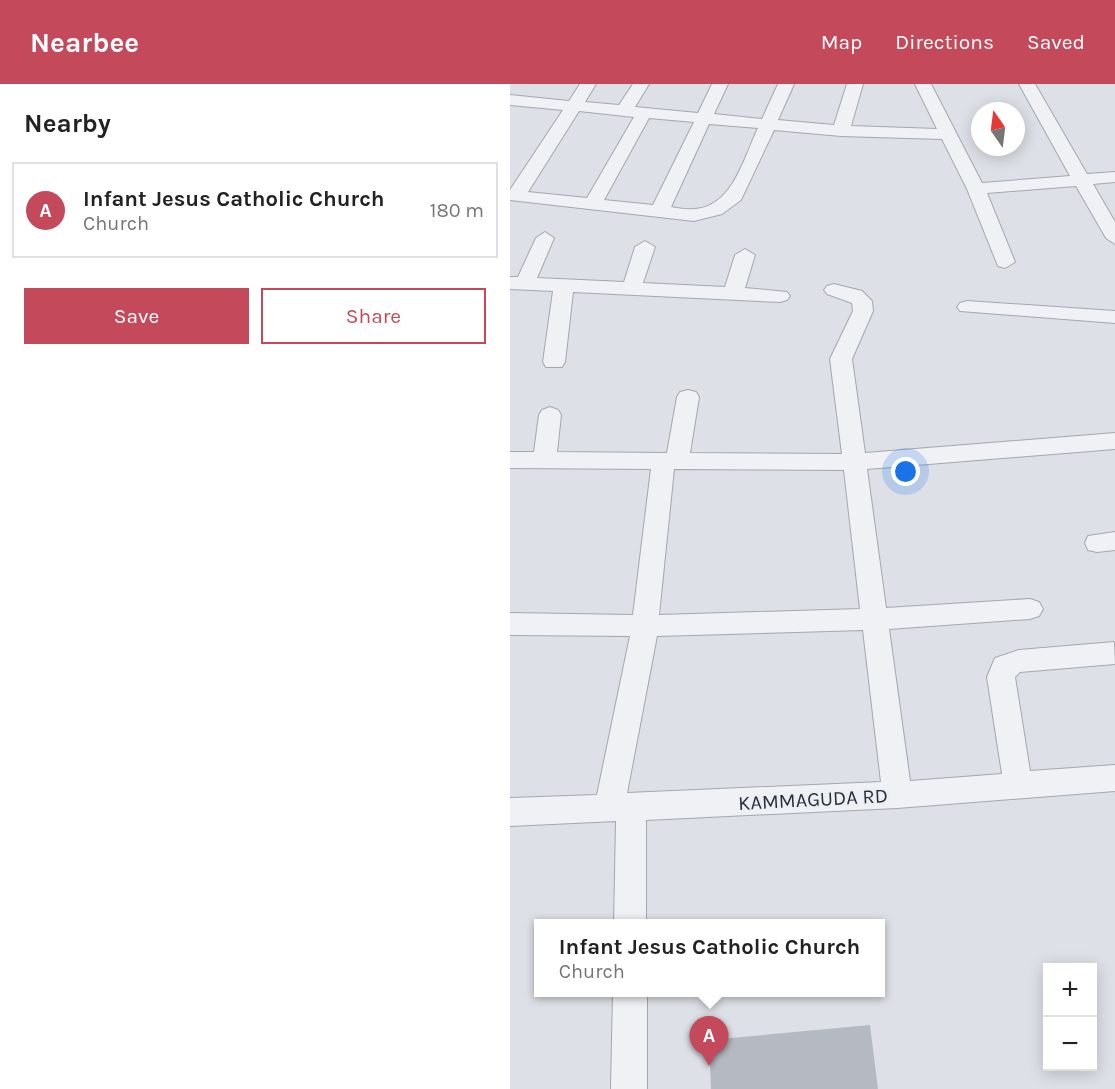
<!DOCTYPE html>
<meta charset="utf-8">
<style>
body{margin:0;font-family:Karla,sans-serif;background:#f6f6f6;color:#222}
.controls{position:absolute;right:18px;bottom:18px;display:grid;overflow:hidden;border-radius:0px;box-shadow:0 3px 15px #0003}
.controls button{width:54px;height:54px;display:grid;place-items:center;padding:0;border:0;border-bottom:2px solid #e0e0e0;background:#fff;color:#222;font:30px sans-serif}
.compass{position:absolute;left:461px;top:18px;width:54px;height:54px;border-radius:50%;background:#fff;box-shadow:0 3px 15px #0003;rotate:346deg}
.you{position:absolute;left:396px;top:388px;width:21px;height:21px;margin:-15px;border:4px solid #fff;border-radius:50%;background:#1a73e8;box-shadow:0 0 0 9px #1a73e833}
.badge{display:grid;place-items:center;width:39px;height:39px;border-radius:50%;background:#c3495b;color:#fff;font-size:20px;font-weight:700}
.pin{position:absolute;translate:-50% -50px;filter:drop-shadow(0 2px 3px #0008)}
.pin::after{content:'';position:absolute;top:32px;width:21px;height:18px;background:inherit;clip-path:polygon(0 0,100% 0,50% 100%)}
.popup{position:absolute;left:24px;top:835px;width:351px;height:78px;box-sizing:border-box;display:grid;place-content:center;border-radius:0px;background:#fff;filter:drop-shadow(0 2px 4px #0005);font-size:20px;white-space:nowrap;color:#767676}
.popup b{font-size:22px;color:#222}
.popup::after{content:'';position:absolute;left:50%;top:100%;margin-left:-12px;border:12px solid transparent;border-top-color:#fff}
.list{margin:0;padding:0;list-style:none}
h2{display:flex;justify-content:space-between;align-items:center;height:78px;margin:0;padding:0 24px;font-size:26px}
h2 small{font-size:20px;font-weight:400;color:#767676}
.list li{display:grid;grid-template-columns:39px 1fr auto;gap:18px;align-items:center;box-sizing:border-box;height:96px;margin:0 12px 12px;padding:0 12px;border:2px solid #e0e0e0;border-radius:0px}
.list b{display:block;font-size:22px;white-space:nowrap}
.list p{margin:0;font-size:20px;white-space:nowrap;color:#767676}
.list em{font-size:20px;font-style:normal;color:#767676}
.actions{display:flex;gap:12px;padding:18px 24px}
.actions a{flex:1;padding:14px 0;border:2px solid #c3495b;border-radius:0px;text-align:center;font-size:21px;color:#c3495b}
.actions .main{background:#c3495b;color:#fff}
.map{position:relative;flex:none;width:605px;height:1005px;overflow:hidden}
header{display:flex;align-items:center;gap:36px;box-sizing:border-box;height:84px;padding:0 30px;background:#c3495b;color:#fff}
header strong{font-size:28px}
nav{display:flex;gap:33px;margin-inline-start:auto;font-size:21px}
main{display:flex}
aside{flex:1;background:#fff}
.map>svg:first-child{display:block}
.building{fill:#b5bac2}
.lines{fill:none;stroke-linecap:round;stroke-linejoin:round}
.minor-casing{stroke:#a3a7af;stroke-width:2}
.minor{fill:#eff1f4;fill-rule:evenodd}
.labels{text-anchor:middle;stroke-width:5;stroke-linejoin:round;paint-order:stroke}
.street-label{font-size:20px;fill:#282f3b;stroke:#eceff4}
</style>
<header>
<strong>Nearbee</strong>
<nav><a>Map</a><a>Directions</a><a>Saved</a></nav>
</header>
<main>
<aside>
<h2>Nearby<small></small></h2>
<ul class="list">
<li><span class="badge">A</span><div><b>Infant Jesus Catholic Church</b><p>Church</p></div><em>180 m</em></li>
</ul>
<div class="actions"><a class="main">Save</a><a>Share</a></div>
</aside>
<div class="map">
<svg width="605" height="1005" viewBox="0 0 605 1005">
<rect width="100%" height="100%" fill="#dde0e6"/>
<polygon class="building" points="360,941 368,1005 201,1005 199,956"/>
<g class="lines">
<g class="minor-casing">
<g id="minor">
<path d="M70,0H86L75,18L109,21L123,0H139L125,23L188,29L202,0H218L204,30L252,35L268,0H284L268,36L324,41L337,0H353L341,42L427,45L405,0H421L472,99L560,92L509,0H525L577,90L605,88V98L583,100L605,138V160L596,154L566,102L477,109L505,178L495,184L488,182L457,105L432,55L331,52L264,46L231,116L212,130L184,137L0,116V106L53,26L0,21V11L59,17ZM69,27L124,33L77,114L18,108ZM139,34L184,38L143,121L94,116ZM199,40L248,44C234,73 223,123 184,125C177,126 168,124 161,123Z"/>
<polygon points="35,148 44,154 27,194 114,198 125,163 135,157 145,163 133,199 215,203 225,171 235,165 245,171 235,204 277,208 280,212 277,216 270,218 63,208 55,278 52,283 36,283 33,278 43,207 0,205 0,193 8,193 26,154"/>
<path d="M324,200L352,207L362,217L363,227L342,275L355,369L605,349V365L357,385L376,524L520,515L529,518L533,525L529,532L520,535L379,545L400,697L492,690L477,593L485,574L509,566L604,558L605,580L510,588L505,593L520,687L605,681V707L387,724L136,736V840H104L106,737L0,742V714L87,711L120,552L0,551V529L123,531L141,385L0,384V368H24L29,331L32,326L40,323L48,326L51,331L47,368L157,369L167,313L170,308L178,306L186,308L189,313L180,369L332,370L320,275L343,227L342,219L317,210L314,206L317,202ZM164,385L334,386L350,525L149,531ZM353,546L371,698L117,709L147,552Z"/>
<polygon points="457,217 605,227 605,239 450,227 447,223 450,219"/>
<polygon points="605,448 605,466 587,468 578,466 575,459 578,452"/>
<polygon points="103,908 137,908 137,1005 101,1005"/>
</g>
</g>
<use href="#minor" class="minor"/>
</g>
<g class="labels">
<g class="street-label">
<text transform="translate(303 715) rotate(-3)" y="7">KAMMAGUDA RD</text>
</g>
</g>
</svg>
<div class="controls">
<button>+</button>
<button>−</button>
</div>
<svg class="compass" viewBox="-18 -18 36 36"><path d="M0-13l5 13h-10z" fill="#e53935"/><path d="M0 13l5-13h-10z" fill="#767676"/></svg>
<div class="you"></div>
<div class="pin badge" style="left:199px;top:982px">A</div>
<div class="popup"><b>Infant Jesus Catholic Church</b>Church</div>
</div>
</main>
